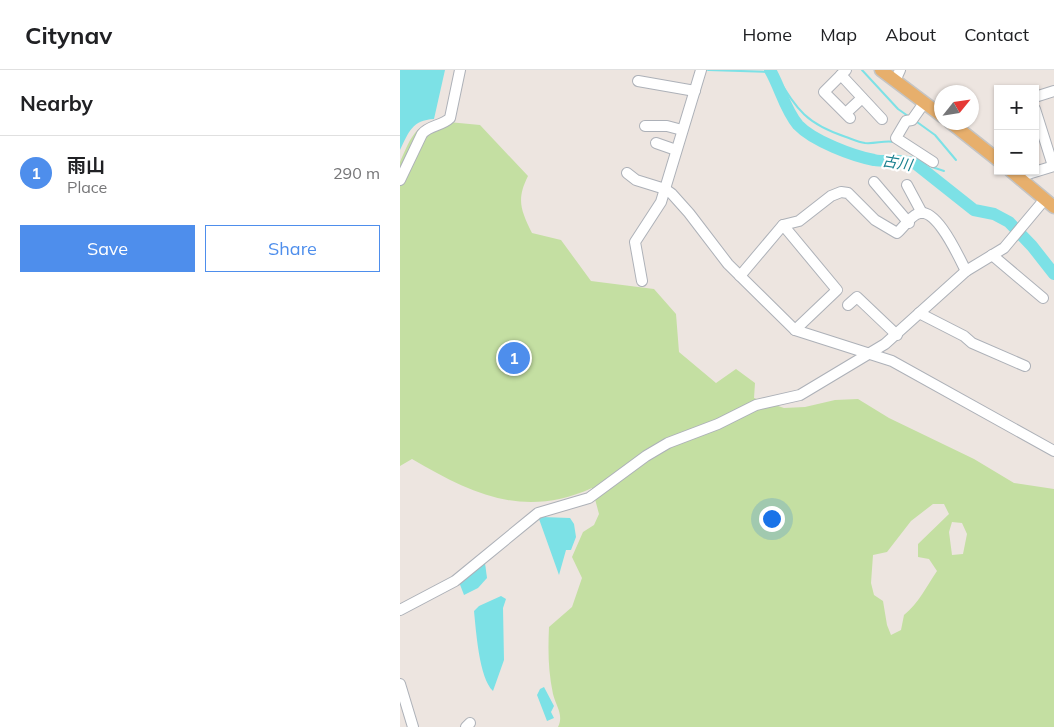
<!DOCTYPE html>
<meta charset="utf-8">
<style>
body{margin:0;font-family:Mulish,"Noto Sans JP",sans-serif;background:#f2f2f2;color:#202124}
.controls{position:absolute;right:15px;top:15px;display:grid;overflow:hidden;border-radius:0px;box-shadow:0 1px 4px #0004}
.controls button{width:45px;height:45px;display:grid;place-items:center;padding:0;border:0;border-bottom:1px solid #e0e0e0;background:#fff;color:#202124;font:25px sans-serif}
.compass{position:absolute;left:534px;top:15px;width:45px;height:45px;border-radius:50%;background:#fff;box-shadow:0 1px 4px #0004;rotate:60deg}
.you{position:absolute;left:371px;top:448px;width:18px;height:18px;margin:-12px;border:4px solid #fff;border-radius:50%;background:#1a73e8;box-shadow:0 0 0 8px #1a73e833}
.badge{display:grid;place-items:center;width:32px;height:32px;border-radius:50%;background:#4e8eec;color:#fff;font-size:16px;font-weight:700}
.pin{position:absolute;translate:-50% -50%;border:2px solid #fff;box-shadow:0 1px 5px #0006}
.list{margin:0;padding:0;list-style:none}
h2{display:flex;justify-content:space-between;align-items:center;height:65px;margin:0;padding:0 20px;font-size:21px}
h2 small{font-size:16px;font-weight:400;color:#757577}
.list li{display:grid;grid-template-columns:32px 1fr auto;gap:15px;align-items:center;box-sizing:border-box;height:75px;padding:0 20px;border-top:1px solid #e0e0e0}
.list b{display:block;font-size:19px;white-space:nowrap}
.list p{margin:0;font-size:16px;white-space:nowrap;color:#757577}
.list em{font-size:16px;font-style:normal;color:#757577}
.actions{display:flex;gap:10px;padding:15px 20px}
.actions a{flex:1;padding:11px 0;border:1px solid #4e8eec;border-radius:0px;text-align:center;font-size:18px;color:#4e8eec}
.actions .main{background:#4e8eec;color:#fff}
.map{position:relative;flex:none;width:654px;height:657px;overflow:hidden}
header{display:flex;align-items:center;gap:30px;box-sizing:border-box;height:70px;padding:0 25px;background:#fff;border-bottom:1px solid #e0e0e0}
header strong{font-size:24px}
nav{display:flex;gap:28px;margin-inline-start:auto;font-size:18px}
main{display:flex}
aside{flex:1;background:#fff}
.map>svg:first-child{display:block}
.green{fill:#c4dfa2;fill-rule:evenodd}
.water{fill:#7ce1e6}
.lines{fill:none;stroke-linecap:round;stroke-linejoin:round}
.stream{stroke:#7ce1e6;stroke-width:2}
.river{stroke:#7ce1e6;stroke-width:12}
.minor-casing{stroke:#adb1b8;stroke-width:12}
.major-casing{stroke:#c4c4c4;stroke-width:15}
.minor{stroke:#fff;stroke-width:10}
.major{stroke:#e7af6c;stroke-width:12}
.labels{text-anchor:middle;stroke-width:4.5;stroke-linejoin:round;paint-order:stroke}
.water-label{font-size:15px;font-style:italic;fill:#187f8e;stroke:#fff}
</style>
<header>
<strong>Citynav</strong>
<nav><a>Home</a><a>Map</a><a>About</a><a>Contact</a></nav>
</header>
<main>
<aside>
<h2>Nearby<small></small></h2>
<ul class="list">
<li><span class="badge">1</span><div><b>雨山</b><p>Place</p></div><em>290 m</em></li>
</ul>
<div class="actions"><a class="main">Save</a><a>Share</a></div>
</aside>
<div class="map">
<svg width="654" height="657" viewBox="0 0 654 657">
<rect width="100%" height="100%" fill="#ede5e0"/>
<path class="green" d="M38,51L80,55L128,106C116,130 121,140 132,163L161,170L191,211L254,219L276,244L279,282L316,313L336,299L355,313L354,328L384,338L405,337L435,330L458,329L489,348L574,389L614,413L654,419V657H158C164,645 156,636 153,624C148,601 148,580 149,557L172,537L182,508L172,487L183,462L194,455L199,444L192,418C124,449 72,424 12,389L0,396V92C10,71 13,55 38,51ZM533,434H544L549,444L518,474V487L529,489L537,501C526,517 519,533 504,545L501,560L491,565L487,555L483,531L474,525L471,513L473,485L487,482L511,451ZM552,452L562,453L567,464L563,484L552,485L549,462Z"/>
<g class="water">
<path d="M0,0H45L34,49C12,50 9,62 0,80Z"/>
<polygon points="142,447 170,448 174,454 176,467 171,480 166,480 159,505 139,449"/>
<polygon points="85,493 87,508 78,518 64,525 59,512"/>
<path d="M101,526L106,529L103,538L104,590L93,621C79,608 76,560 74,541L79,536Z"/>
<polygon points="144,617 154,636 151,642 154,648 147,651 137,625 140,619"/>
</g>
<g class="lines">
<g class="stream">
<path d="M308,0L374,2C397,39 404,53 446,67C452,69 458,72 465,73C476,74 484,70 495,72"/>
<polyline points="462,0 498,39 508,46"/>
<polyline points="517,52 535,65 556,90"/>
<polyline points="532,97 544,101"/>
</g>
<path class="river" d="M370,0C380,17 385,40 398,55C413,71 453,86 474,90C488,93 502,88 516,94L574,140L594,144L609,152L632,176L654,204"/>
<g class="minor-casing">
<g id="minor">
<polyline points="446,0 424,22 450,48"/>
<polyline points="441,5 482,49"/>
<polyline points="238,11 295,21"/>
<polyline points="495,11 500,0"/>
<polyline points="635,27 654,21"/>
<polyline points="524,33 512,50 506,51 496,68 533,92"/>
<polyline points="635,39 653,96"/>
<polyline points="446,43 462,28"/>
<polyline points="245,56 267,56 282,60"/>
<polyline points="256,73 276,80"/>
<polyline points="227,103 236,110 265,119 272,124 289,143 328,194 395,260 492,291 654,381"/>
<polyline points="618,107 654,96"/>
<path d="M0,110L22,64C29,55 42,56 50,48L60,0"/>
<polyline points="474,112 509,153"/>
<polyline points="507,115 522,143"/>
<polyline points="383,155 437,220 395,260"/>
<polyline points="592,185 643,228"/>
<path d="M340,206L383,155L399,151L431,126L441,122L448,123L475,150L497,163C503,158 510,147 517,144C536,134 560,190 566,201"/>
<polyline points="242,211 235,172 261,132 301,0"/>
<polyline points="448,235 457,227 497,265"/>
<polyline points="519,243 564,266 572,273 625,296"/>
<polyline points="0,540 55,511 138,443 189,428 246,386 268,373 318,354 356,335 400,325 485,274 566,201 604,178 645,129"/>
<polyline points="0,614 13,657"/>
<polyline points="66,657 70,653"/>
</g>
</g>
<g class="major-casing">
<g id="major">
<polyline points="481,0 542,46"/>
<polyline points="550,52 598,90"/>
<polyline points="611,101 654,137"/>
</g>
</g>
<use href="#minor" class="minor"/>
<use href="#major" class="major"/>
</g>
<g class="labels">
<g class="water-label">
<text transform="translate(497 93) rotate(9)" y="5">古川</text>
</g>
</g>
</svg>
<div class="controls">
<button>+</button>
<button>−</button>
</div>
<svg class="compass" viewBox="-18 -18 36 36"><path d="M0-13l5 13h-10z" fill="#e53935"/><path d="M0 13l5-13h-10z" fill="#757577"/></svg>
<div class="you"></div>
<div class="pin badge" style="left:114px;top:288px">1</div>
</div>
</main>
